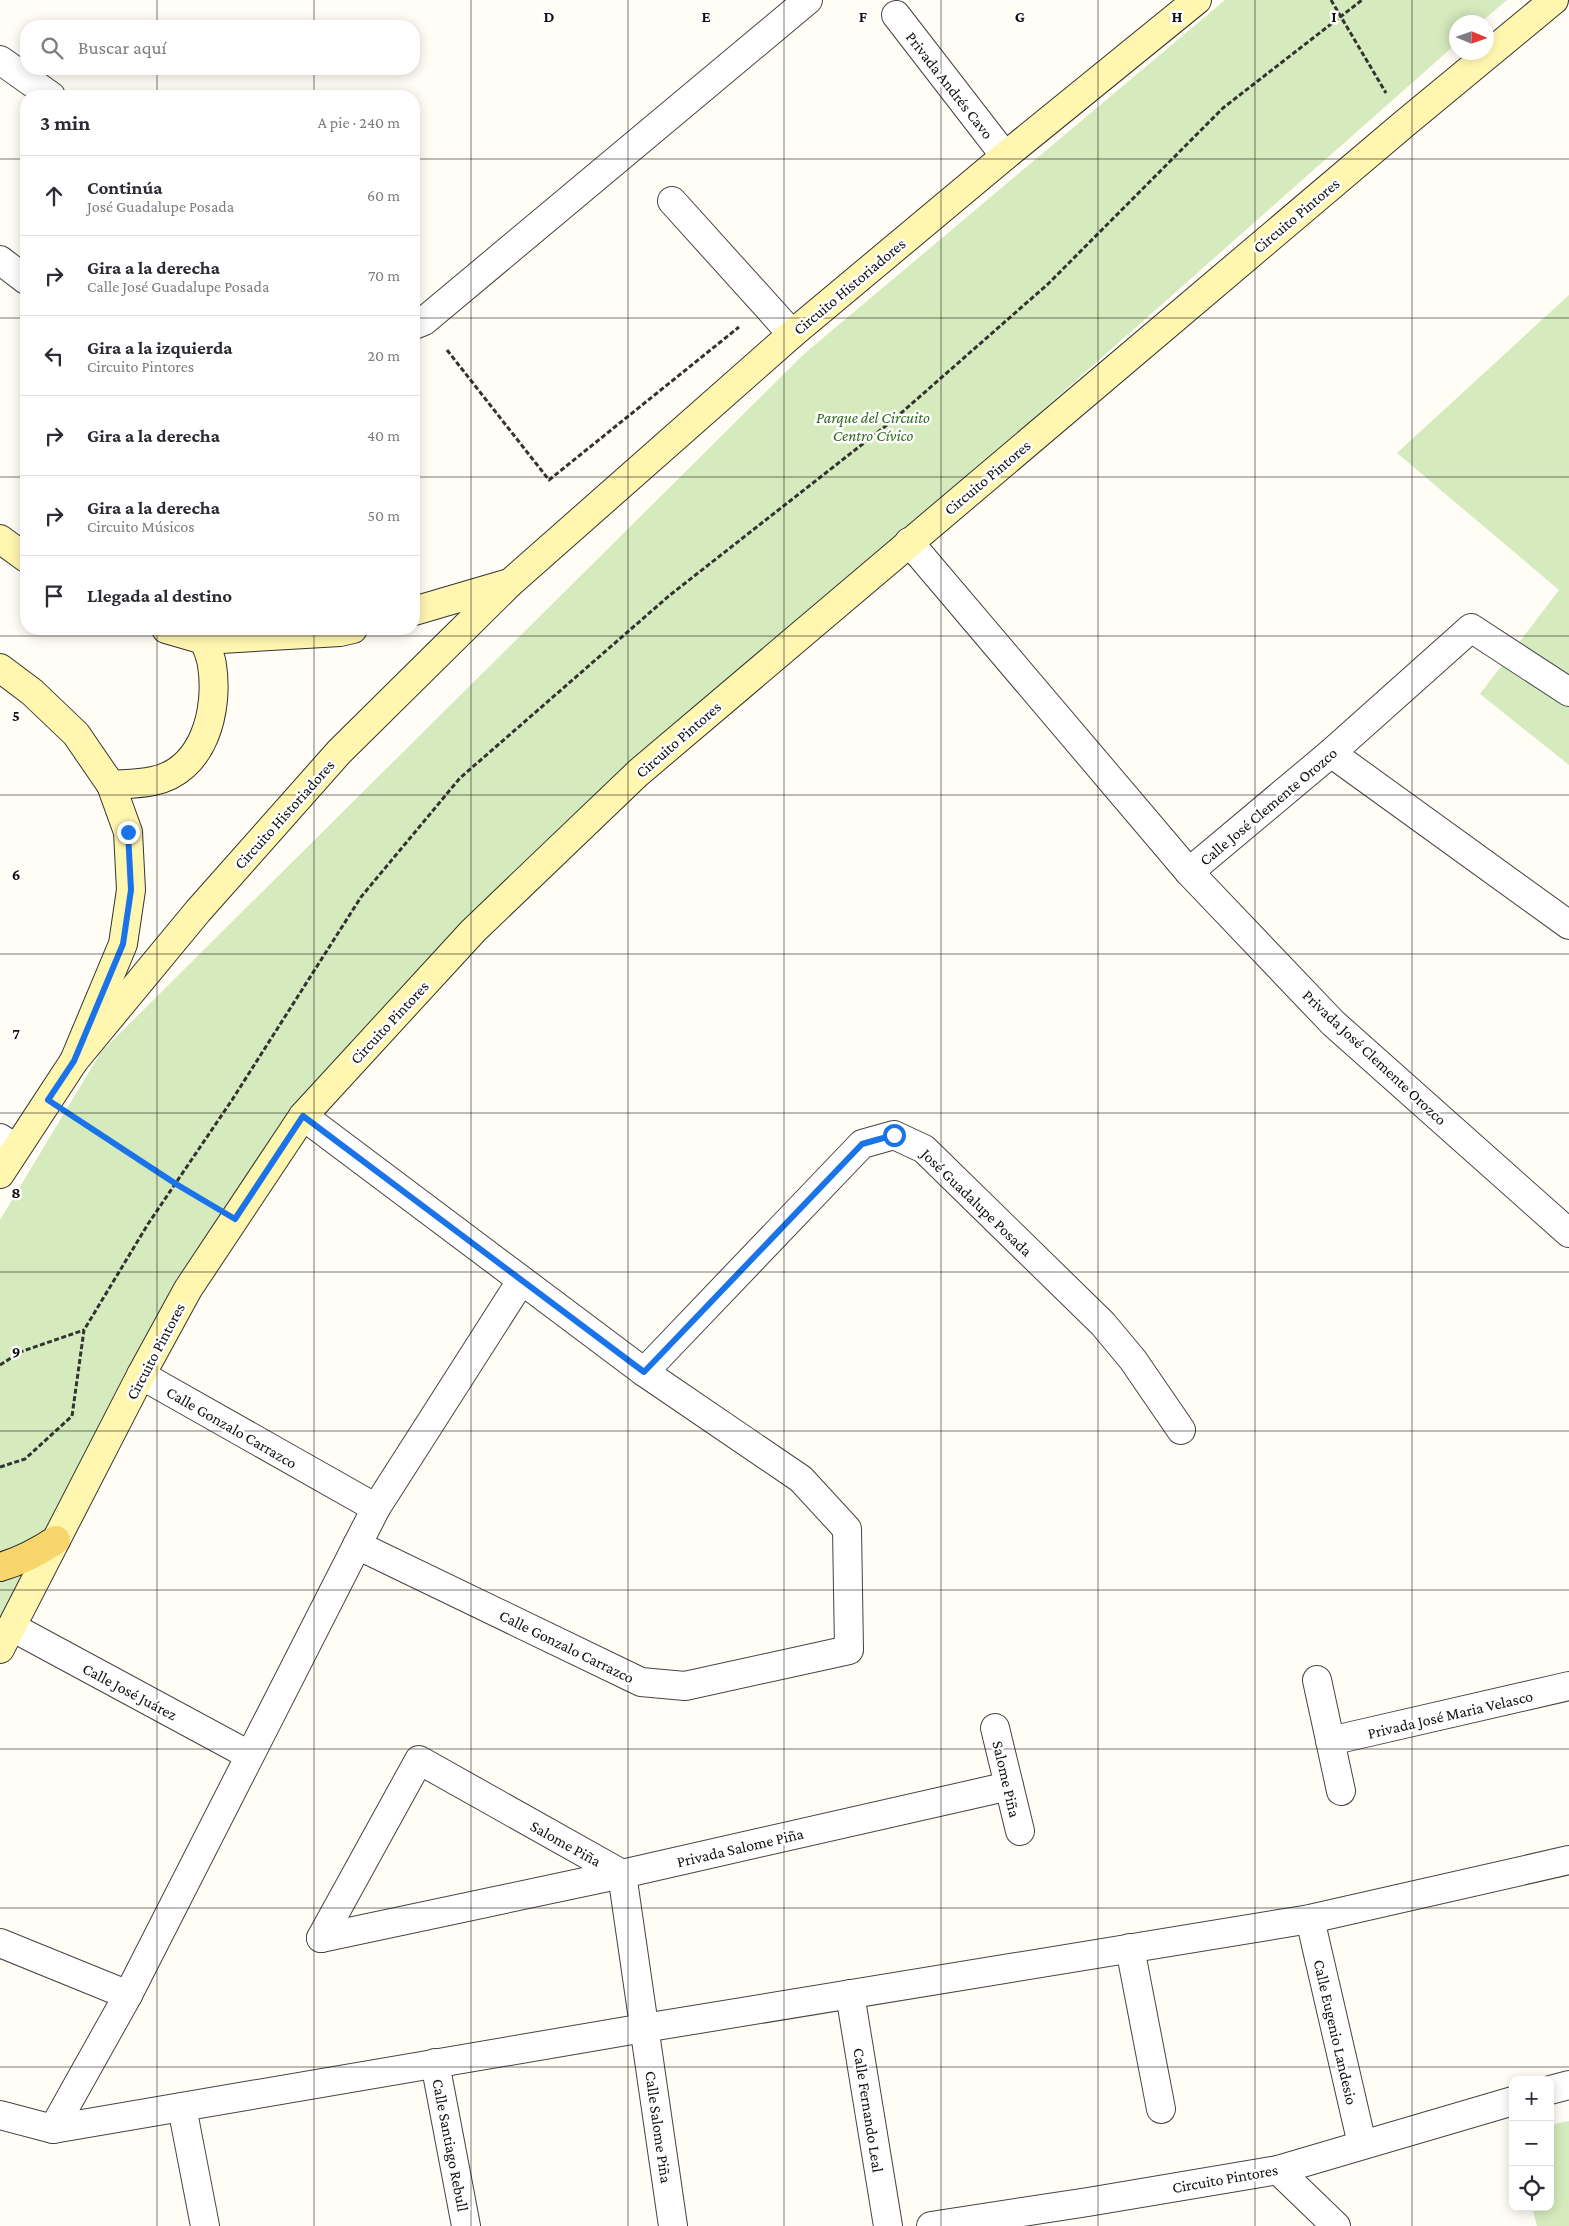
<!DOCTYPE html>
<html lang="es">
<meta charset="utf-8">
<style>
body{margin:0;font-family:"Crimson Pro",serif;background:#f2f2f3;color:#2b2b33}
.controls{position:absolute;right:15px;bottom:15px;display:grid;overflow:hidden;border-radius:10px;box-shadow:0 2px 12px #0003}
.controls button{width:45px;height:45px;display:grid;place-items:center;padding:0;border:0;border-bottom:1px solid #e1e1e2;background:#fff;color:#2b2b33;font:25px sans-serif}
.compass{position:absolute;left:1449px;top:15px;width:45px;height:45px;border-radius:50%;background:#fff;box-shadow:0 2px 12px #0003;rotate:92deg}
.stop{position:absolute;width:15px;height:15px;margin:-11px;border:4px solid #1a73e8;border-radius:50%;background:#fff}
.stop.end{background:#1a73e8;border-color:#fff;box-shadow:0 1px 5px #0008}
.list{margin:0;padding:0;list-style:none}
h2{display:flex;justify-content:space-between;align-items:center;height:65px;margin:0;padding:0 20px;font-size:21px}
h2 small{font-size:16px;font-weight:400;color:#7c7c81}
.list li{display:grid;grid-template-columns:32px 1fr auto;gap:15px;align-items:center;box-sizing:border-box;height:80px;padding:0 20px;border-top:1px solid #e1e1e2}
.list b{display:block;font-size:19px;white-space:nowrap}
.list p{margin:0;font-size:16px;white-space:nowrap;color:#7c7c81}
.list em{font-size:16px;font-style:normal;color:#7c7c81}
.icon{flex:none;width:28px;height:28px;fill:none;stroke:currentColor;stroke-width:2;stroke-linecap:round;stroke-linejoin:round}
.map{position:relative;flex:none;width:1569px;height:2226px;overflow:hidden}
.search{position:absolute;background:#fff;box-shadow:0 2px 12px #0003;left:20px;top:20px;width:400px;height:55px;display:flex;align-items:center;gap:12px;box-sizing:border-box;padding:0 18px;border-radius:20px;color:#7c7c81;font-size:19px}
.panel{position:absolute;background:#fff;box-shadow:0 2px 12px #0003;left:20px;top:90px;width:400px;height:545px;border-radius:20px}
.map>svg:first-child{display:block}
.green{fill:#d5ebbd}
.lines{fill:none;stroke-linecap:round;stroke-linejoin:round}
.street-casing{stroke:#444;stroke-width:30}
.secondary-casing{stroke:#333;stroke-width:30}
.primary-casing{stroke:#222;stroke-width:30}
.path{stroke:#333;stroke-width:3;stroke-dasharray:5 2.5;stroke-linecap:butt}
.street{stroke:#fff;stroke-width:28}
.secondary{stroke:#fff6b0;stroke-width:28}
.primary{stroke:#f9d66b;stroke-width:28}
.route{stroke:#1a73e8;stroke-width:6}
.grid{fill:none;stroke:#111;stroke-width:1;stroke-opacity:0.55}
.labels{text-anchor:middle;stroke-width:5;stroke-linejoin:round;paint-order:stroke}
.street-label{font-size:16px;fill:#111;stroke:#fff}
.park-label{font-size:16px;font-style:italic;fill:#2f6b1f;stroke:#fff}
.grid-label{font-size:16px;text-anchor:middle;font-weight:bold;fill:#111;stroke:#fff;stroke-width:5;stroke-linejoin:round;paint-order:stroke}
</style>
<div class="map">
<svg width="1569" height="2226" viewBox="0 0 1569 2226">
<rect width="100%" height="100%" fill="#fffdf5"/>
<g class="green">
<polygon points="1225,0 1507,0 1481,22 1456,22 1456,44 639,767 296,1105 177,1278 0,1621 0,1220 101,1052 804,354"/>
<polygon points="1569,295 1569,765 1480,694 1559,590 1397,453"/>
<polygon points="1569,2121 1569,2226 1537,2226 1532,2207 1550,2207 1550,2125"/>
</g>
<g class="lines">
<g class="street-casing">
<g id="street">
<polyline points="896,15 1005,156"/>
<polyline points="0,60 51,96"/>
<polyline points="672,201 792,334"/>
<polyline points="0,260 26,280"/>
<polyline points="414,325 424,321 808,0"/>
<polyline points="909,542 1189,872 1333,1023 1569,1233"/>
<polyline points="1331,753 1569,925"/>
<polyline points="1189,872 1331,753 1471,628 1569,692"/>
<polyline points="303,1116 644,1372 801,1479 847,1529 849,1650 685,1686 641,1682 357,1545"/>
<polyline points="0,1138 16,1148"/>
<polyline points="644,1372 862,1144 894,1135 924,1149 1103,1324 1133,1360 1181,1430"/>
<polyline points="141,1375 376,1508"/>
<polyline points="12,1627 249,1755"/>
<polyline points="1317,1680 1341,1791"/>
<polyline points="995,1728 1020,1831"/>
<polyline points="1330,1741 1569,1686"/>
<polyline points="622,1874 673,2226"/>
<polyline points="1310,1919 1362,2144"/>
<polyline points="321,1938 622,1874 1009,1786"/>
<polyline points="321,1938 419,1760 622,1874"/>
<polyline points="0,1943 128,1995"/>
<polyline points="1130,1948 1161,2109"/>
<polyline points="850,1994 888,2226"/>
<polyline points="435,2063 466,2226"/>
<polyline points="1550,2090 1569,2085"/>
<polyline points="182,2107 205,2226"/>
<polyline points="0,2115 53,2129 644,2028 1310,1919 1569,1860"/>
<polyline points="53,2129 128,1995 376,1508 521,1281"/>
<polyline points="1278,2170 1336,2226"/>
<polyline points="931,2226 1088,2202 1278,2170 1513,2101"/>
</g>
</g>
<g class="secondary-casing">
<g id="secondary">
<polyline points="0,539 26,558"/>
<polyline points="414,611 506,584"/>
<polyline points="166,629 204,640 340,632 353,629"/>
<polyline points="0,668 32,692 76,734 111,785 128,832 131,890 123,944 74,1061 0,1174"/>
<path d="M111,785C124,784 139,784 153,781C204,771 219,710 212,665C211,657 207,648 204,640"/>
<polyline points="74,1061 198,911 339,752 510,583 792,334 1005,156 1197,0"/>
<polyline points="0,1649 141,1375 188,1289 303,1116 473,931 638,773 1404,124 1554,0"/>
</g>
</g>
<g class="primary-casing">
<path id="primary" d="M0,1567C21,1561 38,1552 56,1540"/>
</g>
<g class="path">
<polyline points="1331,0 1386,93"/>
<polyline points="447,350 549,480 739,327"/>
<polyline points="78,1120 203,1200"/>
<polyline points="0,1365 20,1352 84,1330"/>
<polyline points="0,1467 25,1459 72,1416 84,1330 148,1224 232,1100 361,897 460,778 670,595 892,421 1048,284 1223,108 1362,0"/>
</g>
<use href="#street" class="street"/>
<use href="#secondary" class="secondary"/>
<use href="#primary" class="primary"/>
</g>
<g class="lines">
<polyline class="route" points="128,832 131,890 123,944 74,1061 48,1100 176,1184 235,1219 303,1116 644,1372 862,1144 894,1135"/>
</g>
<path class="grid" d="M157,0V26M314,0V26M471,0V2226M628,0V2226M784,0V2226M941,0V2226M1098,0V2226M1255,0V2226M1412,0V2226M157,69V96M314,69V96M0,159H26M414,159H1569M0,318H26M414,318H1569M0,477H26M414,477H1569M157,629V2226M314,629V2226M0,636H1569M0,795H1569M0,954H1569M0,1113H1569M0,1272H1569M0,1431H1569M0,1590H1569M0,1749H1569M0,1908H1569M0,2067H1569"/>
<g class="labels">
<g class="street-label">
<text transform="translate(950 85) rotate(52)" y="6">Privada Andrés Cavo</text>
<text transform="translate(1296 215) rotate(-40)" y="6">Circuito Pintores</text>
<text transform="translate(849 286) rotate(-40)" y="6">Circuito Historiadores</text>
<text transform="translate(987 477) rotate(-40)" y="6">Circuito Pintores</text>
<text transform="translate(678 739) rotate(-41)" y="6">Circuito Pintores</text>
<text transform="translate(1268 806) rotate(-40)" y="6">Calle José Clemente Orozco</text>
<text transform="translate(284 814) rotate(-48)" y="6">Circuito Historiadores</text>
<text transform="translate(389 1022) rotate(-47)" y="6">Circuito Pintores</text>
<text transform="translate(1375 1057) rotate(43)" y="6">Privada José Clemente Orozco</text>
<text transform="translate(977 1202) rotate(44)" y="6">José Guadalupe Posada</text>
<text transform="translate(155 1351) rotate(-62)" y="6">Circuito Pintores</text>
<text transform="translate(232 1427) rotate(30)" y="6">Calle Gonzalo Carrazco</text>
<text transform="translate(567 1646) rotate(26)" y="6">Calle Gonzalo Carrazco</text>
<text transform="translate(130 1691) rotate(28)" y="6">Calle José Juárez</text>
<text transform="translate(1450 1714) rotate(-13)" y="6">Privada José Maria Velasco</text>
<text transform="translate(1007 1779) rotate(77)" y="6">Salome Piña</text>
<text transform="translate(566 1843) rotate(29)" y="6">Salome Piña</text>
<text transform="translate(740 1847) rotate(-13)" y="6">Privada Salome Piña</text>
<text transform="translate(1336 2032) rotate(77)" y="6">Calle Eugenio Landesio</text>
<text transform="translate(869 2110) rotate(81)" y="6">Calle Fernando Leal</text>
<text transform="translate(659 2127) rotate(82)" y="6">Calle Salome Piña</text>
<text transform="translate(451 2145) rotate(79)" y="6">Calle Santiago Rebull</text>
<text transform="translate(1225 2178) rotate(-10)" y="6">Circuito Pintores</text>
</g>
<g class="park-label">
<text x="873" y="423">Parque del Circuito<tspan x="873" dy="18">Centro Cívico</tspan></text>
</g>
</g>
<g class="grid-label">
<text x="549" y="22">D</text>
<text x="706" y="22">E</text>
<text x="863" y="22">F</text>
<text x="1020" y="22">G</text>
<text x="1177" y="22">H</text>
<text x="1334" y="22">I</text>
<text x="16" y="721">5</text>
<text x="16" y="880">6</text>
<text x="16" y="1039">7</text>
<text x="16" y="1198">8</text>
<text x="16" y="1357">9</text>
</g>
</svg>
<div class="controls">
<button>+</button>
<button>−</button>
<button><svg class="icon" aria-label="locate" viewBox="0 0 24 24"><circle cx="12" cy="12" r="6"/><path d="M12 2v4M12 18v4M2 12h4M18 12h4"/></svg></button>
</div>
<svg class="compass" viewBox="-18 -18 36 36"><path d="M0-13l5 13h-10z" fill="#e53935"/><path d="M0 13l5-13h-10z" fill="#7c7c81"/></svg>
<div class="stop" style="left:894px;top:1135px"></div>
<div class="stop end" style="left:128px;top:832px"></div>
<div class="search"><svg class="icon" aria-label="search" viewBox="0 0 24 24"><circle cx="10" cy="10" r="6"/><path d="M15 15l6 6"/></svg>Buscar aquí</div>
<section class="panel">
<h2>3 min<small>A pie · 240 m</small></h2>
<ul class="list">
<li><svg class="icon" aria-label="ahead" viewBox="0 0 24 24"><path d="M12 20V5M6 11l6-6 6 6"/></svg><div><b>Continúa</b><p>José Guadalupe Posada</p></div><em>60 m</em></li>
<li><svg class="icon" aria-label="right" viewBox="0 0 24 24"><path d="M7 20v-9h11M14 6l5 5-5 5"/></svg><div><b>Gira a la derecha</b><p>Calle José Guadalupe Posada</p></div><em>70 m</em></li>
<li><svg class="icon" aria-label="left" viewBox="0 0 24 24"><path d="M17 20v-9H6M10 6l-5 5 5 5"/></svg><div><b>Gira a la izquierda</b><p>Circuito Pintores</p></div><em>20 m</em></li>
<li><svg class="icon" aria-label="right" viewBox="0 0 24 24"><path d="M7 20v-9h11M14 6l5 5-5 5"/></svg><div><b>Gira a la derecha</b></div><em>40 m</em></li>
<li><svg class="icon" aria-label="right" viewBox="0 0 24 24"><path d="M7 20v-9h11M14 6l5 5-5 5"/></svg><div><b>Gira a la derecha</b><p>Circuito Músicos</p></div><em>50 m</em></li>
<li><svg class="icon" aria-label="arrive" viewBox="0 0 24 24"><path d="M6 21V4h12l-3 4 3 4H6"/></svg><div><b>Llegada al destino</b></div></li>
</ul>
</section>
</div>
